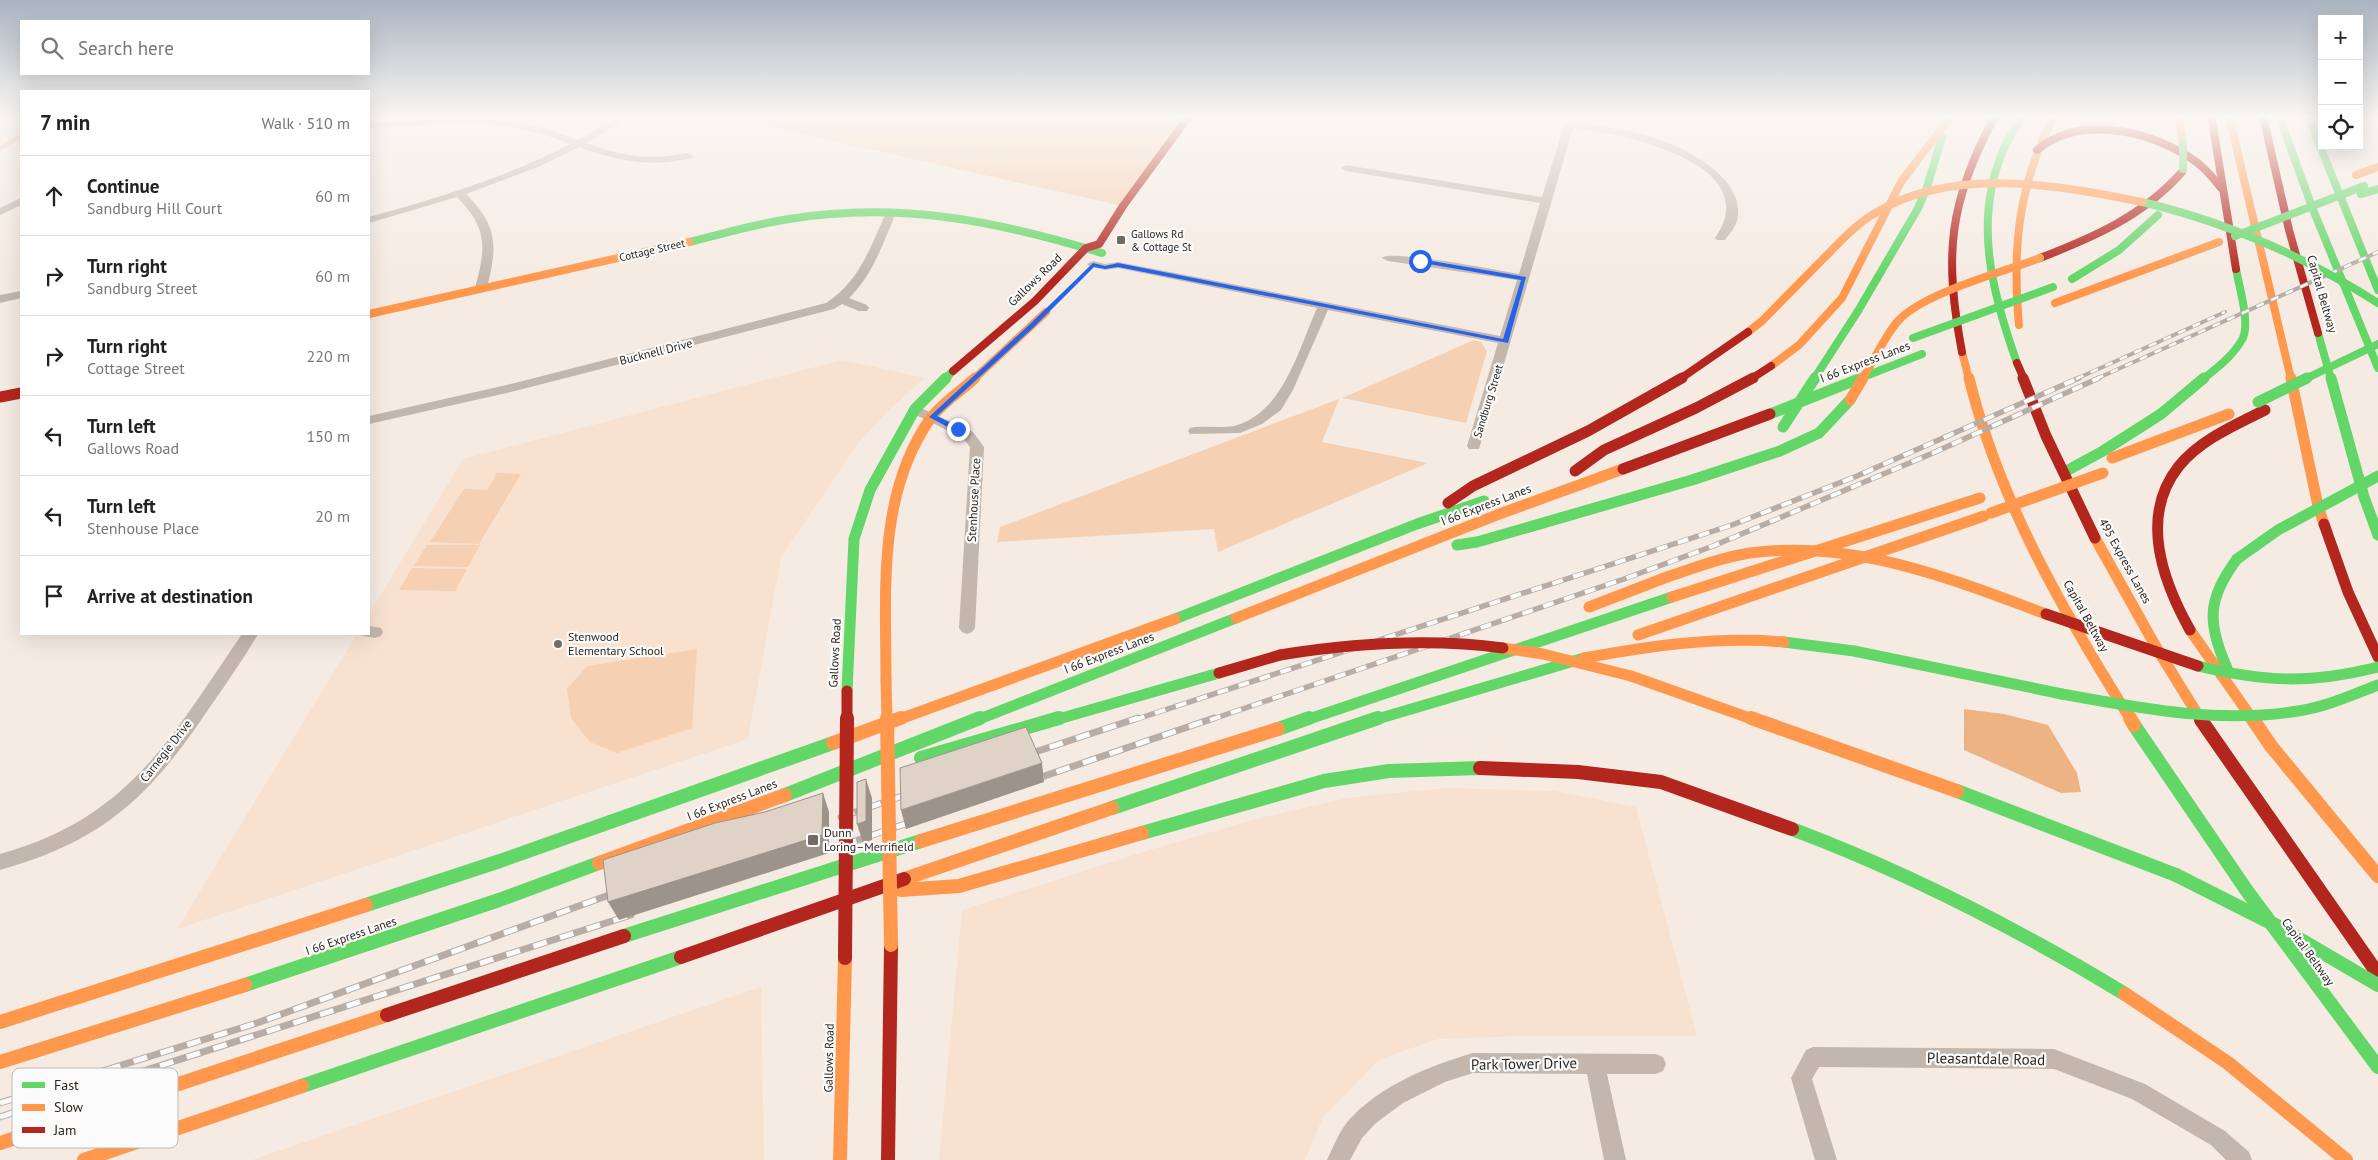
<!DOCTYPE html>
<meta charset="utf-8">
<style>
body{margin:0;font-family:"PT Sans",sans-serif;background:#f6f6f6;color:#222}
.controls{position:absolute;right:15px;top:15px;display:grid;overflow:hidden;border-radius:0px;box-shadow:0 5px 20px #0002}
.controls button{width:45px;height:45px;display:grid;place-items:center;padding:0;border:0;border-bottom:1px solid #e0e0e0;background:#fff;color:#222;font:25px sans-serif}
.stop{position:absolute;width:15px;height:15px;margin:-11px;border:4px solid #2563eb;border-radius:50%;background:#fff}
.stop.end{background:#2563eb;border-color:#fff;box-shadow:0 1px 5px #0008}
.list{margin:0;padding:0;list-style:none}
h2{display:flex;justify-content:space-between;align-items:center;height:65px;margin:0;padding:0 20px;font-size:21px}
h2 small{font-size:16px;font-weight:400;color:#767676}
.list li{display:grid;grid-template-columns:32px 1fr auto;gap:15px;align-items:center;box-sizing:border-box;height:80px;padding:0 20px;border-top:1px solid #e0e0e0}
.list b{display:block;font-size:19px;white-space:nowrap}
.list p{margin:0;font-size:16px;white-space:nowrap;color:#767676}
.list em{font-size:16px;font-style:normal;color:#767676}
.icon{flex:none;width:28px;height:28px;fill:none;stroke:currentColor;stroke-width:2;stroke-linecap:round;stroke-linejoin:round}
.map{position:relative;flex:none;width:2378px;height:1160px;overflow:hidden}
.search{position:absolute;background:#fff;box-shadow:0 5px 20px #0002;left:20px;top:20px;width:350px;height:55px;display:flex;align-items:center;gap:12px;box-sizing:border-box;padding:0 18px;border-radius:0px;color:#767676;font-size:19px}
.panel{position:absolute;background:#fff;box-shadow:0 5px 20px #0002;left:20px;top:90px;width:350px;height:545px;border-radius:0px}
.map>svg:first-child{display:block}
.built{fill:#f9e1cf}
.green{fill:#f6d0b2}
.water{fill:#edb383}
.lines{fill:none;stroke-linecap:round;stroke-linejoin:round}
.stream{stroke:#edb383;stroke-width:4}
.street{fill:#c3b7ad;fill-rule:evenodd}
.fast-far2{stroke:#63d668;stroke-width:8}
.fast-far1{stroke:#63d668;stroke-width:11}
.fast{stroke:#63d668;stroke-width:14}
.slow-far2{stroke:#ff974d;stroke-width:8}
.slow-far1{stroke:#ff974d;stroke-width:11}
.slow{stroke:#ff974d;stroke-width:14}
.jam-far2{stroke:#b3261e;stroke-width:8}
.jam-far1{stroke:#b3261e;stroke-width:11}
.jam{stroke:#b3261e;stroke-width:14}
.rail-far2-casing{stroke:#b7ada6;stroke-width:4}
.rail-far1-casing{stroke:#b7ada6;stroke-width:5.5}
.rail-casing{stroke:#b7ada6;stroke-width:7}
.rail-far2{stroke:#fbfbfb;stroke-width:2.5;stroke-dasharray:8;stroke-linecap:butt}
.rail-far1{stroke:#fbfbfb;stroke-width:4;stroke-dasharray:11;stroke-linecap:butt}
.rail{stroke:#fbfbfb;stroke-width:5;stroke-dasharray:14;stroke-linecap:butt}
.fast-bridge-far2{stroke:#63d668;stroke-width:8}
.fast-bridge-far1{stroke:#63d668;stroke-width:11}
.fast-bridge{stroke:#63d668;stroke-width:14}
.slow-bridge-far2{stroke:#ff974d;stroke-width:8}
.slow-bridge-far1{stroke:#ff974d;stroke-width:11}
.slow-bridge{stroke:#ff974d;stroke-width:14}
.jam-bridge-far1{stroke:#b3261e;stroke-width:11}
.jam-bridge{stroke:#b3261e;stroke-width:14}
.shaded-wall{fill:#9c938b}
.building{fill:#dfd2c7;stroke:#9c938b}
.route{fill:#2563eb}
.poi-dot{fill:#756a62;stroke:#fbfbfb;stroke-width:2}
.labels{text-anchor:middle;stroke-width:4.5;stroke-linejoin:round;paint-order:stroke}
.far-poi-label{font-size:11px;fill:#30251d;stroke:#fbfbfb;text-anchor:start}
.far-street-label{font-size:11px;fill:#30251d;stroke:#fbfbfb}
.street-label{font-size:12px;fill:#30251d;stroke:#fbfbfb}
.poi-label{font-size:12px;fill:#30251d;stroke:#fbfbfb;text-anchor:start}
.near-street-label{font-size:15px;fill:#30251d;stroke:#fbfbfb}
.key{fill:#fbfbfb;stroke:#bebbb8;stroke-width:1}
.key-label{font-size:14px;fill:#30251d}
</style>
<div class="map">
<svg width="2378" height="1160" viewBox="0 0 2378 1160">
<rect width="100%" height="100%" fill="#f5ebe3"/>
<g class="built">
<polygon points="842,360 925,378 890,409 859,442 781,557 748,739 177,929 357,634 369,634 369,614 463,459"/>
<polygon points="1446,788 1555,791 1636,807 1697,1036 1520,1036 1438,1039 1380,1059 1323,1117 1305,1160 939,1160 962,910 1153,849 1264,817 1347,798"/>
<polygon points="761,987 764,1160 252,1160"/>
</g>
<g class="green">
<polygon points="721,116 1188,116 1123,206"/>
<polygon points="1474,340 1481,342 1487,351 1466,423 1342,398"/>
<polygon points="1339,399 1322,442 1428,463 1218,552 1214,529 997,542 1000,527"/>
<polygon points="497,473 521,474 479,544 430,542 464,489 487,490"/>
<polygon points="427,545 480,545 468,567 414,566"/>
<polygon points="412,568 467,569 455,591 399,590"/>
<polygon points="697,649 692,728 617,753 590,742 571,718 567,689 587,666"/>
</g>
<polygon class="water" points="1964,709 2004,714 2048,725 2077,773 2081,792 2061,793 1964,750"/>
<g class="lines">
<polyline class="stream" points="0,148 21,136"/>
<g class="street">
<path d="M478,116C513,119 545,127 578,140L619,116H631L587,143C624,157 649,160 688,153L693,156L692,158C652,168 617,161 579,147L538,167L466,194C499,227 497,246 487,288L481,292L475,288C486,247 488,229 457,197L369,223V217C438,198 507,177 570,144C494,114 447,124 369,128V122Z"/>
<path d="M1569,122C1598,125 1627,129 1655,138C1686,148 1748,179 1737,221C1735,228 1729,234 1725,240H1717L1715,238C1768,163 1620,133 1573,128L1479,449H1469L1467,446L1498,343L1328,310L1293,390L1281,410L1262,424L1240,433L1190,434L1188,431L1190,428L1195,427C1207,426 1222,428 1234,426C1283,414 1299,348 1317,308L1118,268L1105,270L1089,266L1087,264L1093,261L1105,264L1118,262L1500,336L1517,280L1388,261L1382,258C1391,249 1500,271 1519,274L1540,203L1346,171L1341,168L1346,165L1542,197L1564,125Z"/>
<polygon points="21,198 21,205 0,215 0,208"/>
<path d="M891,210L896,213C883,243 873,275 849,298L867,305L869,308L867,311H859L842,304L834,309L515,391L369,424V416L515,383L826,303C859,282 870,248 886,213Z"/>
<polygon points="21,291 21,298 0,303 0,295"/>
<polygon points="921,408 973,432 984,447 975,628 972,632 967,634 962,632 959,628 970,447 963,438 916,415 914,412"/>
<polygon points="369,626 381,628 383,632 381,636 375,638 363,636 362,634 369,634"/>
<path d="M242,634H258C244,658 228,681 212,704C152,794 107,840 0,870V854C130,818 171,737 242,634Z"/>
<polygon points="1813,1047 2054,1049 2145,1084 2225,1131 2249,1152 2252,1160 2226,1160 2211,1145 2132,1099 2054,1069 1819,1067 1812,1079 1837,1160 1815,1160 1791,1078 1806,1050"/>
<path d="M1473,1053L1656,1054L1663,1057L1666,1064L1663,1071L1656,1074H1607L1626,1160H1604L1587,1074L1473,1073L1445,1082L1403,1103L1376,1123L1362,1138L1350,1160H1327C1333,1147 1340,1130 1349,1120C1381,1085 1429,1066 1473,1053Z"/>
</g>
<g class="fast-far2">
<polyline points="2279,116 2312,207 2378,368"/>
<polyline points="2308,116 2378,290"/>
<polyline points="2361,194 2378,189"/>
<path d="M689,242C722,234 755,224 789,219C899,201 997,221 1102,253"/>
<polyline points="2072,279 2119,250 2158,215"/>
<polyline points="1858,311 1917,210 1926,190 1942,137"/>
<polyline points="2318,333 2331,379"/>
<path d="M2017,363C1992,293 1972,218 2005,146C2010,136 2016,126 2022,116"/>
<polyline points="945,379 953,371"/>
<polyline points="1858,379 1922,354"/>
<path d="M2203,379C2217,368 2234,355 2243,338C2250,322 2239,286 2236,269"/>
</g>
<g class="fast-far1">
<polyline points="2331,378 2364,497 2378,535"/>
<polyline points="1770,414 1861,378"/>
<polyline points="2068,470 2103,451 2161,414 2204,378"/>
<polyline points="1457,545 1477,542 1692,480 1780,451 1819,433 1850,400"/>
<polyline points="1175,619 1417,524 1484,501"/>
<polyline points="1784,642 1854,651 2062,694"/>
<path d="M2227,668C2207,623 2207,599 2237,559"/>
<polyline points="847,691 854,539 870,490 915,409 946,378"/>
<polyline points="977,720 1236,618"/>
<polyline points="1055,720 1219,673"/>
<polyline points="1306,720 1672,597"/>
<polyline points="1374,720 1584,658"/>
</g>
<g class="fast">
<polyline points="2134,725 2247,891 2378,1067"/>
<polyline points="1278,729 1309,718"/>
<polyline points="921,758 1059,718"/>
<polyline points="1957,791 2176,875"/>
<polyline points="785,795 980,718"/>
<polyline points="1112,808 1378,718"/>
<path d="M1792,829C1909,873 2018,929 2125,994"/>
<polyline points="1142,833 1324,781 1389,771 1480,768"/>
<polyline points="366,905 500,861 833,743"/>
<polyline points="624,936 921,841"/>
<polyline points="245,985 499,900 599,863"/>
<polyline points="302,1086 681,957"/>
</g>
<g class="slow-far2">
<polyline points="2179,116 2183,144"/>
<polyline points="2229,116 2291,379"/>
<polyline points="2356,175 2378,167"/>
<polyline points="2055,303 2219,242"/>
<polyline points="369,314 689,242"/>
<path d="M2019,325C2012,247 2018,186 2054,116"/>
<polyline points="1748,332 1762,321 1825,257"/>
<polyline points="1962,352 1969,379"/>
<polyline points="1771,366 1799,345 1842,298 1901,182 1951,116"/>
<polyline points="974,379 1046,312"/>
</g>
<g class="slow-far1">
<path d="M1969,378C1999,501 2064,613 2131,720"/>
<polyline points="2291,378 2318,506 2324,524"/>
<polyline points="2112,458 2229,414"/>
<polyline points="2095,538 2156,647 2201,720"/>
<polyline points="1672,597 1980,498"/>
<polyline points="1589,607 1667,577"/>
<polyline points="1236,618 1502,513 1623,469"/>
<polyline points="2190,630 2253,720"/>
<polyline points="1638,635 1984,516"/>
<path d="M1584,658C1651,646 1716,636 1784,642"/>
<polyline points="1631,676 1755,720"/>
<path d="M886,680C886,592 877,495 930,419C942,403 961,391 975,378"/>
<polyline points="897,720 1175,619"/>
</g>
<g class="slow">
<polyline points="1751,718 1957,791"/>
<polyline points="2130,718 2134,725"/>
<polyline points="2252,718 2271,746 2378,876"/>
<polyline points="833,743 901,718"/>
<polyline points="921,841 1278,729"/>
<polyline points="599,863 785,795"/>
<polyline points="904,879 1112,808"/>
<polyline points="901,890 959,886 1142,833"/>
<polyline points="2125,994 2228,1063 2346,1160"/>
<polyline points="0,1022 366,905"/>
<polyline points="0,1062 245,985"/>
<polyline points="0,1143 387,1015"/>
<polyline points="84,1160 302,1086"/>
<polyline points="840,1160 845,958"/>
</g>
<g class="jam-far2">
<polyline points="2263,116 2289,230 2318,333"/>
<polyline points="2212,120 2236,269"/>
<path d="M2037,150C2079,115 2146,130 2189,157C2203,165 2212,177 2222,189"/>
<path d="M2040,258C2094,237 2143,216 2182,172"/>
<path d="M1962,352C1944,256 1948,203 1995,116"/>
<polyline points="2017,363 2024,379"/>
<polyline points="953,371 1035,301 1086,248 1099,244 1123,206 1189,116"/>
<polyline points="1680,379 1748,332"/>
<polyline points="1751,379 1771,366"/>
</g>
<g class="jam-far1">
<polyline points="2023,378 2046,436 2095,538"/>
<polyline points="0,397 21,393"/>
<polyline points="1623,469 1770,414"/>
<polyline points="1575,471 1604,450 1696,408 1753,378"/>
<polyline points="1448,503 1473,486 1588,431 1682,378"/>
<polyline points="2324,524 2348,592 2378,657"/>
<path d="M2190,630C2162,580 2139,516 2179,466C2200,440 2235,425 2265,410"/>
<polyline points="1219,673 1280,655"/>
</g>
<g class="jam">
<polyline points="2201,720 2378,974"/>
<polyline points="1480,768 1578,772 1661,782 1792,829"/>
<polyline points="681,957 904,879"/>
<polyline points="387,1015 624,936"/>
<polyline points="888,1160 891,945"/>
</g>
<g class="rail-far2-casing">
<g id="rail-far2">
<polyline points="2076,379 2225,312"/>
<polyline points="2096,379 2378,252"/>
</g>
</g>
<g class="rail-far1-casing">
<g id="rail-far1">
<polyline points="1134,720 1732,525 1857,476 2079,378"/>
<polyline points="1210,720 1624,579 1713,546 1933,453 2099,378"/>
</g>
</g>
<g class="rail-casing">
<g id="rail">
<polyline points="1023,756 1138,718"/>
<polyline points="1030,781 1214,718"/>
<polyline points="841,817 914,792"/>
<polyline points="843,845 917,820"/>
<polyline points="0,1103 257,1023 620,891"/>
<polyline points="0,1117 631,915"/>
</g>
</g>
<use href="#rail-far2" class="rail-far2"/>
<use href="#rail-far1" class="rail-far1"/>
<use href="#rail" class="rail"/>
<g class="fast-bridge-far2">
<polyline points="2183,144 2183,169"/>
<path d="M2142,202C2227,222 2304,256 2378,303"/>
<polyline points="2235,236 2364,186"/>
<polyline points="1913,338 2053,287"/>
<polyline points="1814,379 1858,311"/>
<polyline points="2305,379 2378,344"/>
</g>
<g class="fast-bridge-far1">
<polyline points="2258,402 2307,378"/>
<polyline points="1783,427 1815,378"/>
<polyline points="2237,559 2278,530 2378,476"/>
<path d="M2198,666C2265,682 2310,684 2378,667"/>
<path d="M2062,694C2139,708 2219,724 2298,711C2326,707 2352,695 2378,685"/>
</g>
<polyline class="fast-bridge" points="2176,875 2279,927 2378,985"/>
<g class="slow-bridge-far2">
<path d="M1825,257C1841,241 1857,223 1877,212C1953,166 2060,185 2142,202"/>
<path d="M1862,379C1874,361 1884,337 1898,321C1923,293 2003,272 2040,258"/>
</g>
<g class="slow-bridge-far1">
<polyline points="1850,400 1863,378"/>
<polyline points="1991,513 2103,473"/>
<path d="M1667,577C1697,567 1727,555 1759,552C1859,541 1954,580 2046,614"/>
<polyline points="1503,648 1543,654 1631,676"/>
<polyline points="886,680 887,720"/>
</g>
<polyline class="slow-bridge" points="887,718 891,945"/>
<g class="jam-bridge-far1">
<polyline points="2046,614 2198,666"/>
<path d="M1280,655C1355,643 1428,638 1503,648"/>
<polyline points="847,720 847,691"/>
</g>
<polyline class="jam-bridge" points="845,958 847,718"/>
</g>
<g class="shaded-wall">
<polygon points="1042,763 1044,782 906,829 901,810"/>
<polygon points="866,779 872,798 872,840 863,843 857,824"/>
<polygon points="823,793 829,812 829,853 619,920 608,902"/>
</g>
<g class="building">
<polygon points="1026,727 1042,763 901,810 900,768"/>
<polygon points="866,779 866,821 857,824 857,782"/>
<polygon points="823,793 822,835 608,902 603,860 715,823 765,812"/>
</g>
<linearGradient id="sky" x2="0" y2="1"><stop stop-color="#aab4c0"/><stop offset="0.42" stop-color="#faf6f2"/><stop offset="1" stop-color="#faf6f2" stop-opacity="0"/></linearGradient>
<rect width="2378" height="278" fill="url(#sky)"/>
<polygon class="route" points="1420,259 1526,277 1508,343 1118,267 1105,269 1094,267 1034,327 937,416 961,428 961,431 955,431 929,417 1030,324 1093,263 1105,266 1118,263 1503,339 1521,280 1417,262"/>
<g class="poi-dot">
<rect x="1116" y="235" width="10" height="10" rx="2.5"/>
<circle cx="558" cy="644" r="5"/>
<rect x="807" y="834" width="12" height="12" rx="2.5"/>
</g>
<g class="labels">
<g class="far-poi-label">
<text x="1131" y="238">Gallows Rd<tspan x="1131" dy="13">&amp; Cottage St</tspan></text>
</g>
<g class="far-street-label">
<text transform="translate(652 250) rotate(-13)" y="4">Cottage Street</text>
<text transform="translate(1488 401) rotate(-73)" y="4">Sandburg Street</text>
</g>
<g class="street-label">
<text transform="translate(1035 280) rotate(-44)" y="4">Gallows Road</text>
<text transform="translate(2322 294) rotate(74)" y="4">Capital Beltway</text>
<text transform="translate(656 352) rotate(-14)" y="4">Bucknell Drive</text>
<text transform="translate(1865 362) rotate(-21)" y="4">I 66 Express Lanes</text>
<text transform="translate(974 500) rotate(-87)" y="4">Stenhouse Place</text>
<text transform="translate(1486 505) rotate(-21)" y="4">I 66 Express Lanes</text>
<text transform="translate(2125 561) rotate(61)" y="4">495 Express Lanes</text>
<text transform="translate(2086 616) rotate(61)" y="4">Capital Beltway</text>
<text transform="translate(835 653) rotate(-87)" y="4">Gallows Road</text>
<text transform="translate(1109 653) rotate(-21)" y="4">I 66 Express Lanes</text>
<text transform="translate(166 751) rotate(-52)" y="4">Carnegie Drive</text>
<text transform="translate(732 800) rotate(-21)" y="4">I 66 Express Lanes</text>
<text transform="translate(351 936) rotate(-19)" y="4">I 66 Express Lanes</text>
<text transform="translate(2308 952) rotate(54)" y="4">Capital Beltway</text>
<text transform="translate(829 1058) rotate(-89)" y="4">Gallows Road</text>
</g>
<g class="poi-label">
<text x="568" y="641">Stenwood<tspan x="568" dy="14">Elementary School</tspan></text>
<text x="824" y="837">Dunn<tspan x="824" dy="14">Loring–Merrifield</tspan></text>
</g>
<g class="near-street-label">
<text transform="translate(1986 1059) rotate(1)" y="5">Pleasantdale Road</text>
<text transform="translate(1524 1064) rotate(-1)" y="5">Park Tower Drive</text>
</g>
</g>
<rect x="12" y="1068" width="166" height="80" rx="8" class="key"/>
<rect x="22" y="1082" width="23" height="6" fill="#63d668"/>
<rect x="22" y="1104" width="23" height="7" fill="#ff974d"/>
<rect x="22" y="1127" width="23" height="6" fill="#b3261e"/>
<g class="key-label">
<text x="54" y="1090">Fast</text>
<text x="54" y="1112">Slow</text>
<text x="54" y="1135">Jam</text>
</g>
</svg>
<div class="controls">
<button>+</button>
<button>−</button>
<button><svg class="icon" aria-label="locate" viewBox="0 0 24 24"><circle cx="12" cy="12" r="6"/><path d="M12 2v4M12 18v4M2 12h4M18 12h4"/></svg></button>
</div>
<div class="stop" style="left:1420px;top:261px"></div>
<div class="stop end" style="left:958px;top:429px"></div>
<div class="search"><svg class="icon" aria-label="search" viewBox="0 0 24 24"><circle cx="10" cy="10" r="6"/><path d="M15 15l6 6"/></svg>Search here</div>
<section class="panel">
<h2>7 min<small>Walk · 510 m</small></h2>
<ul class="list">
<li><svg class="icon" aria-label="ahead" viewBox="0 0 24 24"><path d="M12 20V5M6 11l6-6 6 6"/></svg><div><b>Continue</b><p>Sandburg Hill Court</p></div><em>60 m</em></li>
<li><svg class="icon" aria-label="right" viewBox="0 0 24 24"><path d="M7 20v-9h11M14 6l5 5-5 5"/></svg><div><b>Turn right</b><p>Sandburg Street</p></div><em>60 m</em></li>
<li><svg class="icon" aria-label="right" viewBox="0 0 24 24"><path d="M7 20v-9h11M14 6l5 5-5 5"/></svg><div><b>Turn right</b><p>Cottage Street</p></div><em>220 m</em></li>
<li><svg class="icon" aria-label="left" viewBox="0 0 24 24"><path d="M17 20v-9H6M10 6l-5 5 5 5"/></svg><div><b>Turn left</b><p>Gallows Road</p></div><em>150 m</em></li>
<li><svg class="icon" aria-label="left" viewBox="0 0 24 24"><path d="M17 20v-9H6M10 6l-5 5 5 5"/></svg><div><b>Turn left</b><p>Stenhouse Place</p></div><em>20 m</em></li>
<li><svg class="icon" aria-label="arrive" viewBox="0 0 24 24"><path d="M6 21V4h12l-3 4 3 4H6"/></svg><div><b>Arrive at destination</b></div></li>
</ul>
</section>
</div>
